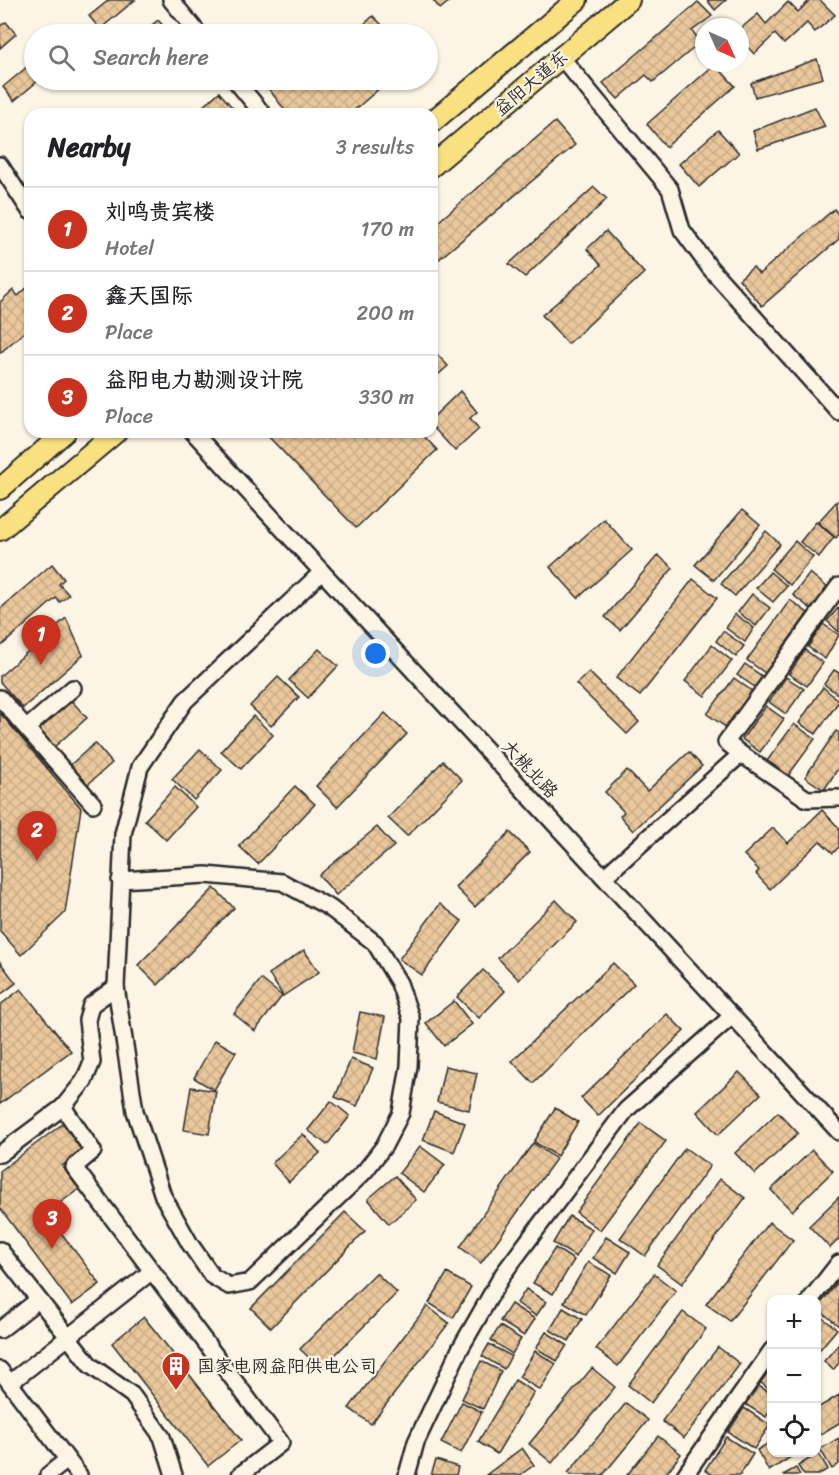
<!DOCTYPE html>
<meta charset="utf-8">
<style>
body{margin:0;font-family:Sriracha,"LXGW WenKai TC",sans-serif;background:#f2f2f2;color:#202124}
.controls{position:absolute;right:18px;bottom:18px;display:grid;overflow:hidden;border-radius:12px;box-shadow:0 2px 4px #0004}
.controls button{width:54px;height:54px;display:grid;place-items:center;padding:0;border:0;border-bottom:2px solid #e0e0e0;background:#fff;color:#202124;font:30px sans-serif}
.compass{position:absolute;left:695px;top:18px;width:54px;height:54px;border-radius:50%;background:#fff;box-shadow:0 2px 4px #0004;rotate:135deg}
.you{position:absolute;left:376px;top:654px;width:21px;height:21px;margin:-15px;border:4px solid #fff;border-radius:50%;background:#1a73e8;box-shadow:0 0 0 9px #1a73e833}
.badge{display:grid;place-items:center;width:39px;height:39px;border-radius:50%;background:#c8321e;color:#fff;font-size:20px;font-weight:700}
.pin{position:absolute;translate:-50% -50px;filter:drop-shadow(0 2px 3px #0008)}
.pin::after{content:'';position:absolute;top:32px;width:21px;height:18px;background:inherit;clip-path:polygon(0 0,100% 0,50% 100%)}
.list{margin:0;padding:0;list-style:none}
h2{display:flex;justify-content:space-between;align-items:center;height:78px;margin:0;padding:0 24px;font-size:26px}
h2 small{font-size:20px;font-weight:400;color:#757577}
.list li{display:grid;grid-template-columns:39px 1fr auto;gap:18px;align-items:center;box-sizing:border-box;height:84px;padding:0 24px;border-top:2px solid #e0e0e0}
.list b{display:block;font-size:22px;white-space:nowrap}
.list p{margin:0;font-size:20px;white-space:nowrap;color:#757577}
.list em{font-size:20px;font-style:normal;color:#757577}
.icon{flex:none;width:33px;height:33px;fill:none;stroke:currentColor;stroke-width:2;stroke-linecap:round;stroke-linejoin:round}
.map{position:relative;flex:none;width:839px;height:1475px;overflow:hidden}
.search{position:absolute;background:#fff;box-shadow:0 2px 4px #0004;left:24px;top:24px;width:414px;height:66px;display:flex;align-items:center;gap:15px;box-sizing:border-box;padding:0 21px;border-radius:33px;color:#757577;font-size:22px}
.panel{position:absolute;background:#fff;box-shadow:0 2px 4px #0004;left:24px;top:108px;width:414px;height:330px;border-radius:18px}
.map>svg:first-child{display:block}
.building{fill:url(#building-cross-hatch);stroke:#2b2b2b;stroke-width:1.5}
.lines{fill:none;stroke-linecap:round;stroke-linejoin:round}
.minor-casing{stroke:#2b2b2b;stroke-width:20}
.major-casing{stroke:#2b2b2b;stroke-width:24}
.minor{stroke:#fcf5e5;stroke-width:15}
.major{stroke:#f9e181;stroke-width:20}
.labels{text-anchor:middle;stroke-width:4.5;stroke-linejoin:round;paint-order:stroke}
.street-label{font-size:18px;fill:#2b2b2b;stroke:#fcf5e5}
.poi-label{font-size:18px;fill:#2b2b2b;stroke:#fcf5e5;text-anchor:start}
</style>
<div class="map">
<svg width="839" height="1475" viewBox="0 0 839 1475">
<defs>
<pattern id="building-cross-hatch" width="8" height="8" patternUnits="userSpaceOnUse" patternTransform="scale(1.5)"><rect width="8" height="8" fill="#eac89c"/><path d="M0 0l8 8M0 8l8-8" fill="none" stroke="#c9ac87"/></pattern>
</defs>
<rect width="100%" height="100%" fill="#fcf5e5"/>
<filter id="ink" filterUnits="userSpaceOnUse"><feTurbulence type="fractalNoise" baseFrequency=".0167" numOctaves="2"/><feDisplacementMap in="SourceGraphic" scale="12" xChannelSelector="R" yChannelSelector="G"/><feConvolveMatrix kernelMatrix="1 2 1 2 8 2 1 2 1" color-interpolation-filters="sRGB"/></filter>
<g filter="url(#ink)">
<g class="building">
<polygon points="109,0 135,0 100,29 89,16"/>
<polygon points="433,0 451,0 440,9"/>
<polygon points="707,0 726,0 715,10"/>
<polygon points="810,0 820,0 835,15 815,32 807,23 784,44 775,34 754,54 747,46 740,53 740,29 758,14 766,24 788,2 798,12"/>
<polygon points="698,2 712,16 692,31 701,42 653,82 646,75 618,99 603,83"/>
<polygon points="373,16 391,34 362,34 365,32 360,28"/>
<polygon points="158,20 169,32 166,34 141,34"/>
<polygon points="6,22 16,34 0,48 0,26"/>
<polygon points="817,59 823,78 755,97 751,83"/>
<polygon points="34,61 34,80 39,80 14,101 3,87"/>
<polygon points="715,64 735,86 666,147 647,124"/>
<polygon points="268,80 389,80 350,114 288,114 264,83"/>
<polygon points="219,92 238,114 205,114 201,108"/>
<polygon points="815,107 825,127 758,149 753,131"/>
<polygon points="555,122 575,145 432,265 432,227"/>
<polygon points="718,130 739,153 699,187 679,164"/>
<polygon points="594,187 607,199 525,277 509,264"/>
<polygon points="834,209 839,215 839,239 762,306 739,279 753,267 759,274"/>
<polygon points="606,231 644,273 568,344 542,315 601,265 587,249"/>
<polygon points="29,286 30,327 0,353 0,302 13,290 18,296"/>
<polygon points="432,349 448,366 432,380"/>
<polygon points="460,391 477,412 470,418 479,429 455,451 432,426 432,418"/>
<polygon points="264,432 420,432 437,450 356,528"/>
<polygon points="837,501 839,534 836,538 818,522"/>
<polygon points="742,510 760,525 714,580 695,565"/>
<polygon points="604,519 632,550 578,598 550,567"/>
<polygon points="816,522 834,537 819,557 800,542"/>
<polygon points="766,531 780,544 735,596 721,584"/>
<polygon points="795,541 813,557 790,585 771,569"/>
<polygon points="658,555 673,568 620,630 605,617"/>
<polygon points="52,564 64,579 59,584 69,595 60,602 56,598 0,647 0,609"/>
<polygon points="770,572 787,586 773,602 756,588"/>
<polygon points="810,573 828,588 811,609 793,595"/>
<polygon points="693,579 717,598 640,696 616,678"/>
<polygon points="752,594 770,608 756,626 738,612"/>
<polygon points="790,600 808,613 765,673 747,660"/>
<polygon points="839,607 839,632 827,621"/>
<polygon points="735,614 754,628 745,642 726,628"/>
<polygon points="66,618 83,655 23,708 0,682 0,676"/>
<polygon points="823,624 839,635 825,659 808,647"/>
<polygon points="723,631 744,646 736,657 716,641"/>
<polygon points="712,645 732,661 705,696 685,681"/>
<polygon points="319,649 338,666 308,698 289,680"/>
<polygon points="805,650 823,663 807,686 789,674"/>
<polygon points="745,664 763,677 755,687 737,675"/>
<polygon points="834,670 839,673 839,695 824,684"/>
<polygon points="589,672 639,722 627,734 576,684"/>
<polygon points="278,677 299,697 271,726 250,706"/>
<polygon points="786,677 804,689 786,714 769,702"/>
<polygon points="734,678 753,692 727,728 707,714"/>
<polygon points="823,687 839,701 816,734 799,723"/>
<polygon points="70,699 87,718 53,748 36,729"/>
<polygon points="766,706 784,719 760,752 742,739"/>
<polygon points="0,713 81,808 65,913 21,955 0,931"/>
<polygon points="385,713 407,734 337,807 316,786"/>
<polygon points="253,716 273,735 241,769 221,751"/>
<polygon points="794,724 815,739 788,776 767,761"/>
<polygon points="836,731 839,733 839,767 824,790 805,777"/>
<polygon points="95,743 112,763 86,786 69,766"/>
<polygon points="200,749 222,770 194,800 172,779"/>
<polygon points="689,752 702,766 633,831 620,816 624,812 605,792 627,770 647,791"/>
<polygon points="443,761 462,780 407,836 388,818"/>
<polygon points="295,786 315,804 258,864 239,846"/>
<polygon points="175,787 196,807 166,840 145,820"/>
<polygon points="822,810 839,828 839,847 833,853 820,841 770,889 756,874 759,870 744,855 773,828 788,843"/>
<polygon points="377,827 394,846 336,895 319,875"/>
<polygon points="510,832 530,852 475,907 455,887"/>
<polygon points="214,888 234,908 158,985 138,965"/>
<polygon points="556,900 577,922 519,980 498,958"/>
<polygon points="440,904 462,921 422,975 399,959"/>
<polygon points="304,950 319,972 283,996 269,974"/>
<polygon points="0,962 16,983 0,995"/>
<polygon points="613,963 634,984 533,1083 512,1061"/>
<polygon points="483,970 505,991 479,1018 457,997"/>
<polygon points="261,979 282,996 255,1031 234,1014"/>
<polygon points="21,989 71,1051 0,1104 0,1005"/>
<polygon points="454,1001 472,1024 444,1046 426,1023"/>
<polygon points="360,1012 385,1017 377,1059 352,1053"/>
<polygon points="667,1014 684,1031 598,1116 581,1098"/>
<polygon points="215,1040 236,1052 214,1090 194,1078"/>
<polygon points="351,1059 373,1068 357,1106 335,1097"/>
<polygon points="445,1066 477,1073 469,1110 437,1102"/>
<polygon points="739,1072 761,1094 718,1135 697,1112"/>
<polygon points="191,1087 216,1091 209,1134 184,1130"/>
<polygon points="331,1101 350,1116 327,1145 308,1130"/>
<polygon points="555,1108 578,1122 557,1156 534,1142"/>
<polygon points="434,1111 465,1123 454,1152 423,1140"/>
<polygon points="778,1112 798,1133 755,1174 735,1153"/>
<polygon points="65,1122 85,1149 62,1166 79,1189 46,1213 100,1284 72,1305 0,1208 0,1171"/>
<polygon points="641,1123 666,1141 600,1230 576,1212"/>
<polygon points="303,1134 320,1153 289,1182 272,1163"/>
<polygon points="533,1143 556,1159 481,1263 460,1247"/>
<polygon points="420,1146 445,1165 424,1192 399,1173"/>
<polygon points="685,1148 710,1166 645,1256 620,1238"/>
<polygon points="812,1150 833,1171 792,1211 771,1190"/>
<polygon points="395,1176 416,1200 389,1224 368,1199"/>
<polygon points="720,1179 745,1198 682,1284 657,1265"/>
<polygon points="839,1197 839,1239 830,1248 809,1226"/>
<polygon points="345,1212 365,1231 271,1328 251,1308"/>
<polygon points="569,1216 592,1229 576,1257 553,1243"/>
<polygon points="769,1222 793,1240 730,1321 706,1304"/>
<polygon points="606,1237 630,1252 617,1273 593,1258"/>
<polygon points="555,1248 574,1260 553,1294 533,1283"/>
<polygon points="588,1262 611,1275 586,1315 564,1302"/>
<polygon points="376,1273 397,1293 321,1369 300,1349"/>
<polygon points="447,1273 471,1287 453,1318 429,1303"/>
<polygon points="654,1274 676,1291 618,1366 596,1349"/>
<polygon points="837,1283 839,1284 839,1326 817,1308"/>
<polygon points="526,1289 546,1302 536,1316 517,1303"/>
<polygon points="511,1304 535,1319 524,1336 500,1321"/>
<polygon points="427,1306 449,1323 371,1424 349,1408"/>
<polygon points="563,1308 582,1319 569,1341 550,1330"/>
<polygon points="683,1312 706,1329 651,1403 628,1385"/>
<polygon points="816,1313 837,1329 816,1354"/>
<polygon points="144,1317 241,1440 208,1466 112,1343"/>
<polygon points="500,1326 521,1339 512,1354 491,1340"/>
<polygon points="546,1332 567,1345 557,1361 536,1348"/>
<polygon points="489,1344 511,1356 504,1369 482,1356"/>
<polygon points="839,1344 839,1363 833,1370 824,1361"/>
<polygon points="718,1347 740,1364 684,1438 662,1421"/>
<polygon points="535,1351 556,1364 540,1390 519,1377"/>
<polygon points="481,1361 501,1371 483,1409 462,1399"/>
<polygon points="772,1366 772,1392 759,1381"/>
<polygon points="592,1368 615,1387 552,1463 529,1444"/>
<polygon points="515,1380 534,1392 497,1454 478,1442"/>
<polygon points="757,1385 772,1394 772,1408 766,1417 745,1404"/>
<polygon points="839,1395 839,1423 816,1437 816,1409"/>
<polygon points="462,1402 482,1412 461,1453 441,1443"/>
<polygon points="626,1403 648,1420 603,1475 570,1475 568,1473"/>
<polygon points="744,1408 770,1425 754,1449 728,1432"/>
<polygon points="658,1436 681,1454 665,1475 627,1475"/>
<polygon points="726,1437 753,1454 740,1475 713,1475 705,1470"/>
<polygon points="839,1438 839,1464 832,1469 820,1449"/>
<polygon points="772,1441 772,1452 789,1452 791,1457 769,1471 757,1450"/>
<polygon points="522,1448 534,1465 520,1475 486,1475"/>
<polygon points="818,1453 828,1469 818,1475 804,1475 798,1466"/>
<polygon points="436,1460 458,1467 456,1475 431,1475"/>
<polygon points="796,1468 800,1475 783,1475"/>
</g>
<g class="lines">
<g class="minor-casing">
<g id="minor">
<polyline points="171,0 199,34"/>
<polyline points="561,57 670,189 682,230 710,268 839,412"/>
<polyline points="235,80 263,114"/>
<polyline points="0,165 30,211"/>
<polyline points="193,432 839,1132"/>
<polyline points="0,698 93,804"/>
<polyline points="27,728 73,688"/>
<polyline points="741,754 726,742 839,586"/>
<polyline points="604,877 741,754 807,799 839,798"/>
<polyline points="120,880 206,875 282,882 330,908 375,943 399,983 411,1018 409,1066 401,1113 384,1146 365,1171 250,1282 229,1286 212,1276 190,1244 163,1196 135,1111 116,987 123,834 140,767 185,701 322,572"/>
<polyline points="63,1107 84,1081 92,1062 87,1020 91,1005 116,987"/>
<polyline points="0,1154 63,1107 93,1151 74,1167 281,1443 240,1475"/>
<polyline points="0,1250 90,1365 132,1395 162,1437 174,1475"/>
<polyline points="810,1300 839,1263"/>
<polyline points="0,1330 38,1300"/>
<polyline points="0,1370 79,1475"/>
<polyline points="10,1383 152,1271"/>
<polyline points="48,1475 67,1460"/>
<polyline points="407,1475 416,1442 460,1349 503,1274 626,1110 732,1016"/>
<polyline points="685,1475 772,1350"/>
</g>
</g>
<g class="major-casing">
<g id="major">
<polyline points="432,122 577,0"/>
<polyline points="432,166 629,0"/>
<polyline points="0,489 65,432"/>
<polyline points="0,530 116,432"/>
</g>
</g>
<use href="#minor" class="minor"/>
<use href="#major" class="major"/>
</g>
</g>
<defs>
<g id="building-pin" transform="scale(1.5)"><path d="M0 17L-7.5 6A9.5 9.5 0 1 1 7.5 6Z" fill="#c8321e" stroke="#fcf5e5"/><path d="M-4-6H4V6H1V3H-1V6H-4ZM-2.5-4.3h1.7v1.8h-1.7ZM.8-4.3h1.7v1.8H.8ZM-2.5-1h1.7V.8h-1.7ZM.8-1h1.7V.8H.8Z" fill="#fff"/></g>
</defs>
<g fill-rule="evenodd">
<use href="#building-pin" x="176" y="1366"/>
</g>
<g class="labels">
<g class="street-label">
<text transform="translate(531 83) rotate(-40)" y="6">益阳大道东</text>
<text transform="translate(530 769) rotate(47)" y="6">大桃北路</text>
</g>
<g class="poi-label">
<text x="197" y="1372">国家电网益阳供电公司</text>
</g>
</g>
</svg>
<div class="controls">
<button>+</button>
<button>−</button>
<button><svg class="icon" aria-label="locate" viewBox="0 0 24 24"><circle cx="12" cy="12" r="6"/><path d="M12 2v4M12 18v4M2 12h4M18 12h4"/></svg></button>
</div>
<svg class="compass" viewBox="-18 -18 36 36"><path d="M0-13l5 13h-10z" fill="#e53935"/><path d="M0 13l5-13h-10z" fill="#757577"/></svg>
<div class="you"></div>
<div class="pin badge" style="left:41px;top:665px">1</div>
<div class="pin badge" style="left:37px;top:861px">2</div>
<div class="pin badge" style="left:52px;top:1249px">3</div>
<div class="search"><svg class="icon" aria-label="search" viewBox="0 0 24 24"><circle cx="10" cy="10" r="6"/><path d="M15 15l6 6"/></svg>Search here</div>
<section class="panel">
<h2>Nearby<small>3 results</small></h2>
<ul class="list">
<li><span class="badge">1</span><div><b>刘鸣贵宾楼</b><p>Hotel</p></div><em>170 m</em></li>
<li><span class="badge">2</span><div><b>鑫天国际</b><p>Place</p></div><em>200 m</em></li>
<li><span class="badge">3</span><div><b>益阳电力勘测设计院</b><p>Place</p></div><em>330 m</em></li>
</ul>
</section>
</div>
